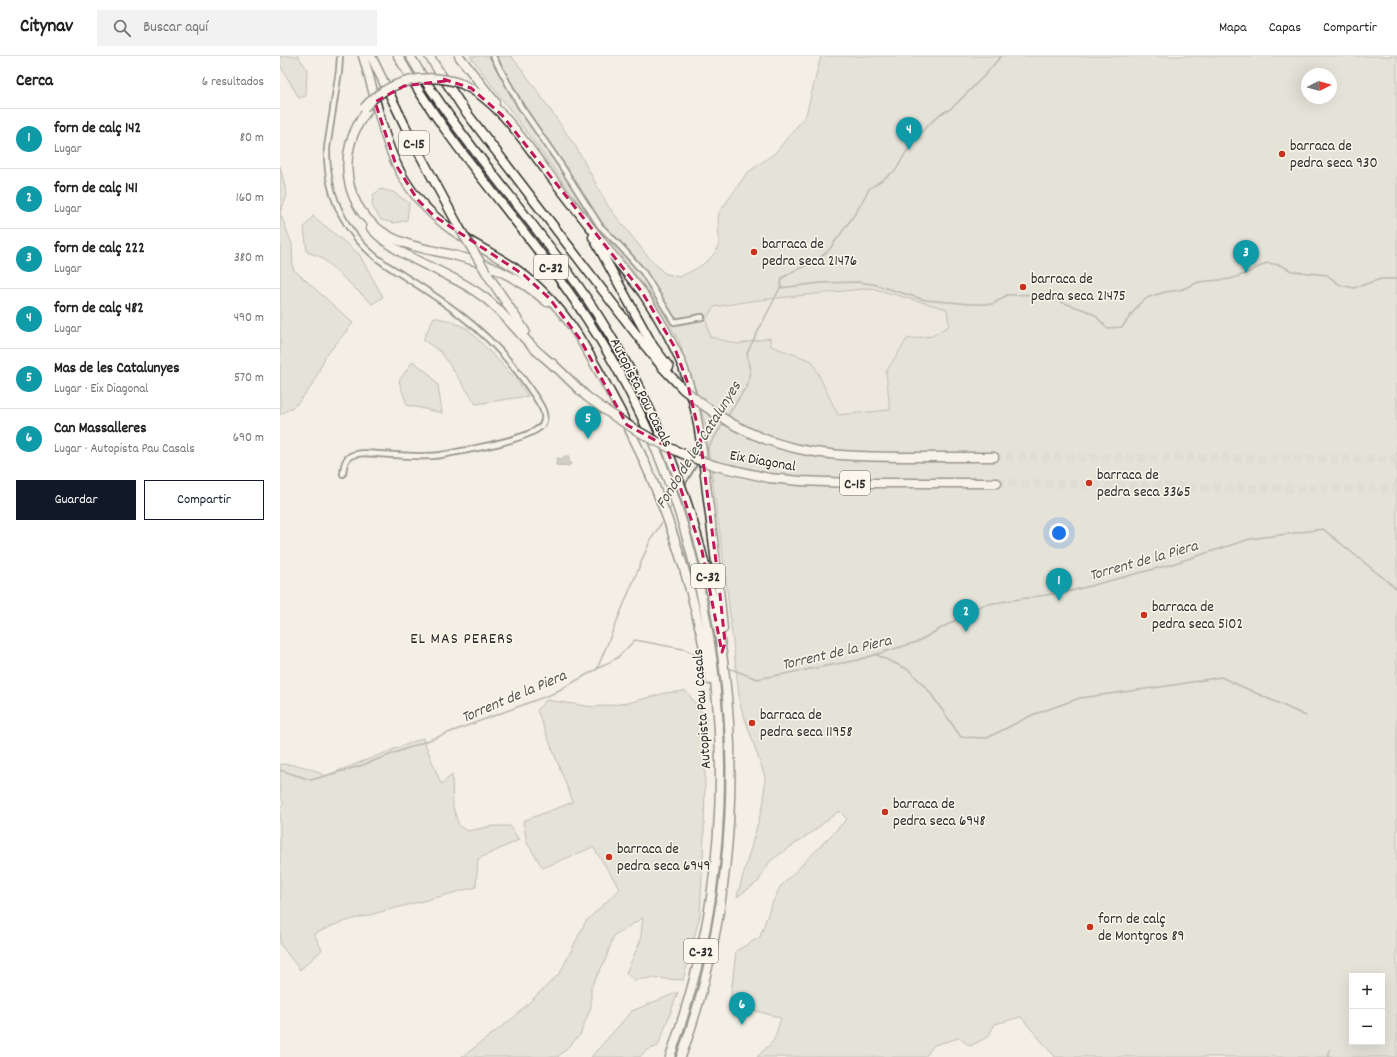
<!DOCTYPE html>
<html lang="es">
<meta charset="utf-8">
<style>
body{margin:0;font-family:Dekko,sans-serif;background:#f2f2f2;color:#222}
.controls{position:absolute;right:12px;bottom:12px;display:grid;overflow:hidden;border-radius:0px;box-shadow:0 4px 16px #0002}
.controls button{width:36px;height:36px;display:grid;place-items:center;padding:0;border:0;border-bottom:1px solid #e0e0e0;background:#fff;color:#222;font:20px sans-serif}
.compass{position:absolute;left:1021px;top:12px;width:36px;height:36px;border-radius:50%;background:#fff;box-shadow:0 4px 16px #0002;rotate:84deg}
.you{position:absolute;left:779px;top:477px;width:14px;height:14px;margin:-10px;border:3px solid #fff;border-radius:50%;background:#1a73e8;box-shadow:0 0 0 6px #1a73e833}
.badge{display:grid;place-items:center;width:26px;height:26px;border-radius:50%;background:#111827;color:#fff;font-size:13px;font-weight:700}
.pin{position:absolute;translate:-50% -33px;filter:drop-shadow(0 1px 2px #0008)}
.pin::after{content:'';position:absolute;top:21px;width:14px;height:12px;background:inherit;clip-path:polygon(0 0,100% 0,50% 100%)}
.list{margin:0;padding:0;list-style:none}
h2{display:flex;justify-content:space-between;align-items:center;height:52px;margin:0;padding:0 16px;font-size:17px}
h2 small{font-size:13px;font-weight:400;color:#767676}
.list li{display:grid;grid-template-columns:26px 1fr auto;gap:12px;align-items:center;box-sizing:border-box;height:60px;padding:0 16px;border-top:1px solid #e0e0e0}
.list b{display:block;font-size:15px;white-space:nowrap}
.list p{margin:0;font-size:13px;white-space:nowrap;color:#767676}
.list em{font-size:13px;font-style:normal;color:#767676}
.actions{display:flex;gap:8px;padding:12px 16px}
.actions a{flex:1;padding:9px 0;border:1px solid #111827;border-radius:0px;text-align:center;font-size:14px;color:#111827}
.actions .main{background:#111827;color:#fff}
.icon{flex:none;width:22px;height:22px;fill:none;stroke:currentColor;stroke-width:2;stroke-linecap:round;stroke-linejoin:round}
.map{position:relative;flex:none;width:1117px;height:1001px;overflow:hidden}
header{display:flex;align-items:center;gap:24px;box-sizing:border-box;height:56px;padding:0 20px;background:#fff;border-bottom:1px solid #e0e0e0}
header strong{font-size:19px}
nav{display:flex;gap:22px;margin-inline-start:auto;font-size:14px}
.search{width:280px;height:36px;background:#f2f2f2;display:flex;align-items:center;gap:10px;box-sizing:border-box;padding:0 14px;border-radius:0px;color:#767676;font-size:15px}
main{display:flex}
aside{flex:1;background:#fff}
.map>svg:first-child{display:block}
.built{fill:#e4e0d6}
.green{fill:#d5d2c9;stroke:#807e7a;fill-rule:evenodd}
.water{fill:#aca9a2;stroke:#787772}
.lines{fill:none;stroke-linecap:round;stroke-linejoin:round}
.stream{stroke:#787772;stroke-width:1.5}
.motorway-tunnel{stroke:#cbc8bf;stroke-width:8;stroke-dasharray:8 4;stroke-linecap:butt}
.minor-casing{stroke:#2b2b2b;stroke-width:8}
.motorway-casing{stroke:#2b2b2b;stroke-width:11}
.minor{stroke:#fbf7ec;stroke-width:4.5}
.motorway{stroke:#fbf7ec;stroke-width:8}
.motorway-bridge-casing{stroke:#2b2b2b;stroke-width:11;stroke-linecap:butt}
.motorway-bridge{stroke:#fbf7ec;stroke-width:8}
.marked{fill:none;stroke:#c2185b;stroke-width:3;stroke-dasharray:8 5;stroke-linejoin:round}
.poi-dot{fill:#c8321e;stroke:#fbf7ec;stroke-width:1.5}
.labels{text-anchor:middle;stroke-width:3;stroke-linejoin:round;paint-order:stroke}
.shield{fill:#fbf7ec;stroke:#696865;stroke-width:1}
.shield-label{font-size:14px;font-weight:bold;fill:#2b2b2b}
.poi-label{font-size:15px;fill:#2b2b2b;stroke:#fbf7ec;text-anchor:start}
.street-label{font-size:15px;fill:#2b2b2b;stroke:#fbf7ec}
.water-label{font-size:16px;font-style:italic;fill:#585755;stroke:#fbf7ec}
.neighbourhood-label{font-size:16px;letter-spacing:1px;fill:#2b2b2b;stroke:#fbf7ec}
</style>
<header>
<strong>Citynav</strong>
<div class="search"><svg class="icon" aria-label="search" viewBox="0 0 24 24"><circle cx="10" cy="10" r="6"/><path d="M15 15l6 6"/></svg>Buscar aquí</div>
<nav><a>Mapa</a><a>Capas</a><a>Compartir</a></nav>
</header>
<main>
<aside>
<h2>Cerca<small>6 resultados</small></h2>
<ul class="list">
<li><span class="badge" style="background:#0f9aa8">1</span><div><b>forn de calç 142</b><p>Lugar</p></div><em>80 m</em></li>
<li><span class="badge" style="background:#0f9aa8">2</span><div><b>forn de calç 141</b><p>Lugar</p></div><em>160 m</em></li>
<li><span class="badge" style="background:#0f9aa8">3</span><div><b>forn de calç 222</b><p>Lugar</p></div><em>380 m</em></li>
<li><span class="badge" style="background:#0f9aa8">4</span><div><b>forn de calç 482</b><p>Lugar</p></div><em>490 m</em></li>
<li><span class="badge" style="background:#0f9aa8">5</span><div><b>Mas de les Catalunyes</b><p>Lugar · Eix Diagonal</p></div><em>570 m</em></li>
<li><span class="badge" style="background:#0f9aa8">6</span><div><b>Can Massalleres</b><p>Lugar · Autopista Pau Casals</p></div><em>690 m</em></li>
</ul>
<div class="actions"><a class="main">Guardar</a><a>Compartir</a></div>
</aside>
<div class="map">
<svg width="1117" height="1001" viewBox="0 0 1117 1001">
<rect width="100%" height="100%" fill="#f3efe4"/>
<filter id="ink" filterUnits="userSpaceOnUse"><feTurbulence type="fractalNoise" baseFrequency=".025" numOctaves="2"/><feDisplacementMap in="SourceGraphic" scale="8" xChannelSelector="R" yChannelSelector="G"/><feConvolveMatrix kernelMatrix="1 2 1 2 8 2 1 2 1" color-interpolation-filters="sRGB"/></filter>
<g filter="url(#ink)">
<polygon class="built" points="591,232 667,253 669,270 652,280 627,283 606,316 610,354 558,359 532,305 491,290 490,282 458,288 430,281 426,263 433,251 471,245"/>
<g class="green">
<polygon points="0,0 18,0 27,13 26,40 19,42 0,9"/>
<path d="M190,0H231L232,1L246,19L296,91L328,150L365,197L384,217L399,221C413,215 438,203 439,185C439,175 437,166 439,157L467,117L495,97L526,59L541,0H1117V1001H775L741,961L715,968L708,981L690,990L679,982L654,989L645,1001H477L494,984L501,962L470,953L449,955L456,895L480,881L490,852L500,831L567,763L559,755L532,776L490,805L478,826L457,841L484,745L485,721L460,648L445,516L425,368L399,285L381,253L340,198L307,158ZM1027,18H1051V42H1027ZM591,232L667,253L669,270L652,280L627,283L606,316L610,354L558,359L532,305L491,290L490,282L458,288L430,281L426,263L434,251L471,245ZM1072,920H1102V986H1072Z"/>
<polygon points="0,110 7,139 0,157 12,188 13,213 73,267 45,301 33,328 17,348 0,359"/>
<polygon points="101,133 113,136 129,147 127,164 114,167 101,164 92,150 93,139"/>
<polygon points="33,160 79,198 103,241 92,248 41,201 27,196 24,172"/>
<polygon points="154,261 171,265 188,273 235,322 248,340 196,348 161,296 143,284"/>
<polygon points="133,305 149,318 158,329 162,357 127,349 119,325"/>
<polygon points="406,635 426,661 424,780 420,859 403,924 371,922 354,924 346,917 360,886 363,862 334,879 325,905 311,931 311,951 300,979 278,1001 182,1001 233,962 280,917 306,865 340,833 313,791 263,812 247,787 243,765 293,746 257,654 266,644 314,651 348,647 385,637"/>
<path d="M143,682L161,728L172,719L173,751L179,770L188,775L213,770H230L239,784L198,803L196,831L59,867L34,878L42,894L20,914L0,888V752L4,747L0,742V708C20,709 28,710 45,720Z"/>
<polygon points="398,936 378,990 365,995 360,1001 311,1001 352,955"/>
</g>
<polygon class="water" points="284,400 289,400 289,405 291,407 290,409 288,410 276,409 277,402 283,403"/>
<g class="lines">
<g class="stream">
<polyline points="500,232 541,227 577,226 593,228 645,244 692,248 713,248 727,239 762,238 769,240 781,246 805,254 815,259 827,272 842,271 860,247 869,241 885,236 900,234 919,226 950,223 965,218 987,207 1000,209 1012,215 1047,219 1060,229 1074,232 1101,223 1117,223"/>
<polyline points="447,361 464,334 467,332 470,316 467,297 500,232 502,222 514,215 537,204 549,194 577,155 589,133 616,114 625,98 641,76 660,58 669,54 677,47 705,19 721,0"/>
<polyline points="426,395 444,366"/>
<polyline points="405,429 418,407"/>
<polyline points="388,456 392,449"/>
<polyline points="597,599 629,614 649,635 681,681 707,682 752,659 800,642 894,629 941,621 1026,660"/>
<polyline points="446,611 477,623 578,604 637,586 702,549 791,535 889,509 970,483 1043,473 1117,533"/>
<polyline points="317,613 370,485 384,463"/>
<polyline points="0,714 31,724 80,710 272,638 337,602 355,584 403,593 422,601"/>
<polyline points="1049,994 1049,1001"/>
</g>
<g class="motorway-tunnel">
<polyline points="714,401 1117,403"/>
<polyline points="717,427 1021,433 1117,432"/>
</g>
<g class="minor-casing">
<g id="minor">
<path d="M60,0L59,15L47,92C46,141 67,183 108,210C132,225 156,240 178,257C207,279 234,308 254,339C259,347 269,359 262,369C251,384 181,395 161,399C144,402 116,399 98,398C91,398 83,396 77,398C65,400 64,407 63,418"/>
<polyline points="213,0 241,51 281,109 320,170 342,192 363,216 394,266 422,261"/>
</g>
</g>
<g class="motorway-casing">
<g id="motorway">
<path d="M83,0C105,70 106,127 172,174C191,187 212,197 232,210C249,222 265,236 278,252C296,273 309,298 322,321C375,415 412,518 430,624"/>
<polyline points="91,0 130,80 180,173"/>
<path d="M118,0C171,95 248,172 307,263C418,432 460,642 431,841C423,896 408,949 390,1001"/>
<path d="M130,0C184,92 259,168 317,258C457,476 490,757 401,1001"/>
<polyline points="149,0 183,52 363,287 383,312 403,333"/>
<polyline points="179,0 215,46"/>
<path d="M182,28C219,45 244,86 268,117C299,157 330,197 362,236C378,260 392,284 403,311C418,351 422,394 427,436C433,482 439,527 443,573"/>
<path d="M87,55C55,95 62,154 109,180C129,191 152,194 173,199C208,207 240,222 267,246"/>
<path d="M91,172C119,203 161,212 195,235C219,250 231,269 250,288C257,296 267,303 275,311"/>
<polyline points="313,181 373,290 389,311"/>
<polyline points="206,216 245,275"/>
<polyline points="272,307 306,340"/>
<path d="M422,348C487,397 546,401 623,401C654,401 684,401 714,401"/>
<polyline points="436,410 489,422 521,425 571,427 717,427"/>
</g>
</g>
<use href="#minor" class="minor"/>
<use href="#motorway" class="motorway"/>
<g class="motorway-bridge-casing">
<g id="motorway-bridge">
<path d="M84,52C109,23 147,16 182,28"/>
<polyline points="180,173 206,216"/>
<polyline points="403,333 422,348"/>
<path d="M306,340C345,370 388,395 436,410"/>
</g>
</g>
<use href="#motorway-bridge" class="motorway-bridge"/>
</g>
</g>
<path d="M0 0H1117V1001H0ZM163,23L191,32L222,59L362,236L394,290L407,325L420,381L439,529L445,587L442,596L422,495L386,390L347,369L300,283L270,243L244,219L154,160L137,143L116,109L95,46L124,30L165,25Z" fill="#f3efe4" fill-opacity=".55" fill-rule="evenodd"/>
<path class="marked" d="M163,23L191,32L222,59L362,236L394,290L407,325L420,381L439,529L445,587L442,596L422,495L386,390L347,369L300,283L270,243L244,219L154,160L137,143L116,109L95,46L124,30L165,25Z"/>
<g class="poi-dot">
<circle cx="1002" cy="98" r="4"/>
<circle cx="474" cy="196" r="4"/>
<circle cx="743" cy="231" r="4"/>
<circle cx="809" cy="427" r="4"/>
<circle cx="864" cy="559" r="4"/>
<circle cx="472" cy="667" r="4"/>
<circle cx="605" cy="756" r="4"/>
<circle cx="329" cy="801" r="4"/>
<circle cx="810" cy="871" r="4"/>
</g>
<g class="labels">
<g class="shield">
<rect x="119" y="75" width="30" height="24" rx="3"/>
<rect x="254" y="199" width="34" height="24" rx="3"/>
<rect x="560" y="415" width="30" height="24" rx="3"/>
<rect x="411" y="508" width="34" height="24" rx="3"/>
<rect x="404" y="883" width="34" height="24" rx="3"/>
</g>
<g class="shield-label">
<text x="134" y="92">C-15</text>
<text x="271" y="216">C-32</text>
<text x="575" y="432">C-15</text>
<text x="428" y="525">C-32</text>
<text x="421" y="900">C-32</text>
</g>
<g class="poi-label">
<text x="1010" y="94">barraca de<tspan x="1010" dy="17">pedra seca 930</tspan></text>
<text x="482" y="192">barraca de<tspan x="482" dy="17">pedra seca 21476</tspan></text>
<text x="751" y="227">barraca de<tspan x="751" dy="17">pedra seca 21475</tspan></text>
<text x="817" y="423">barraca de<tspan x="817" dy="17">pedra seca 3365</tspan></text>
<text x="872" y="555">barraca de<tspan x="872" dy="17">pedra seca 5102</tspan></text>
<text x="480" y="663">barraca de<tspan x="480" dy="17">pedra seca 11958</tspan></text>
<text x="613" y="752">barraca de<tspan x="613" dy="17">pedra seca 6948</tspan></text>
<text x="337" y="797">barraca de<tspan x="337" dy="17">pedra seca 6949</tspan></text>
<text x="818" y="867">forn de calç<tspan x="818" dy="17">de Montgros 89</tspan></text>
</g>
<g class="street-label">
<text transform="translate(362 336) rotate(63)" y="5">Autopista Pau Casals</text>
<text transform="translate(483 404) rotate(10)" y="5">Eix Diagonal</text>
<text transform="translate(421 653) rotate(-94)" y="5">Autopista Pau Casals</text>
</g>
<g class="water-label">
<text transform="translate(417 388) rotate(-58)" y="6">Fondo de les Catalunyes</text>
<text transform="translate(863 503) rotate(-16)" y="6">Torrent de la Piera</text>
<text transform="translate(556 595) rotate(-13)" y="6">Torrent de la Piera</text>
<text transform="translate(233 639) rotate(-23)" y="6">Torrent de la Piera</text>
</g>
<g class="neighbourhood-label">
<text x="182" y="587">EL MAS PERERS</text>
</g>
</g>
</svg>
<div class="controls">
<button>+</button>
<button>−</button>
</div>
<svg class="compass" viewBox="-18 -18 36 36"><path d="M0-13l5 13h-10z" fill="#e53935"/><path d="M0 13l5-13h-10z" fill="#767676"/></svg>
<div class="you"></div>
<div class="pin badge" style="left:779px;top:545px;background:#0f9aa8">1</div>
<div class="pin badge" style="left:686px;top:576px;background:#0f9aa8">2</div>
<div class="pin badge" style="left:966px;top:217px;background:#0f9aa8">3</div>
<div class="pin badge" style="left:629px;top:94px;background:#0f9aa8">4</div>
<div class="pin badge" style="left:308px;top:383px;background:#0f9aa8">5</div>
<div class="pin badge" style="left:462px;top:969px;background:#0f9aa8">6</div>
</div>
</main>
